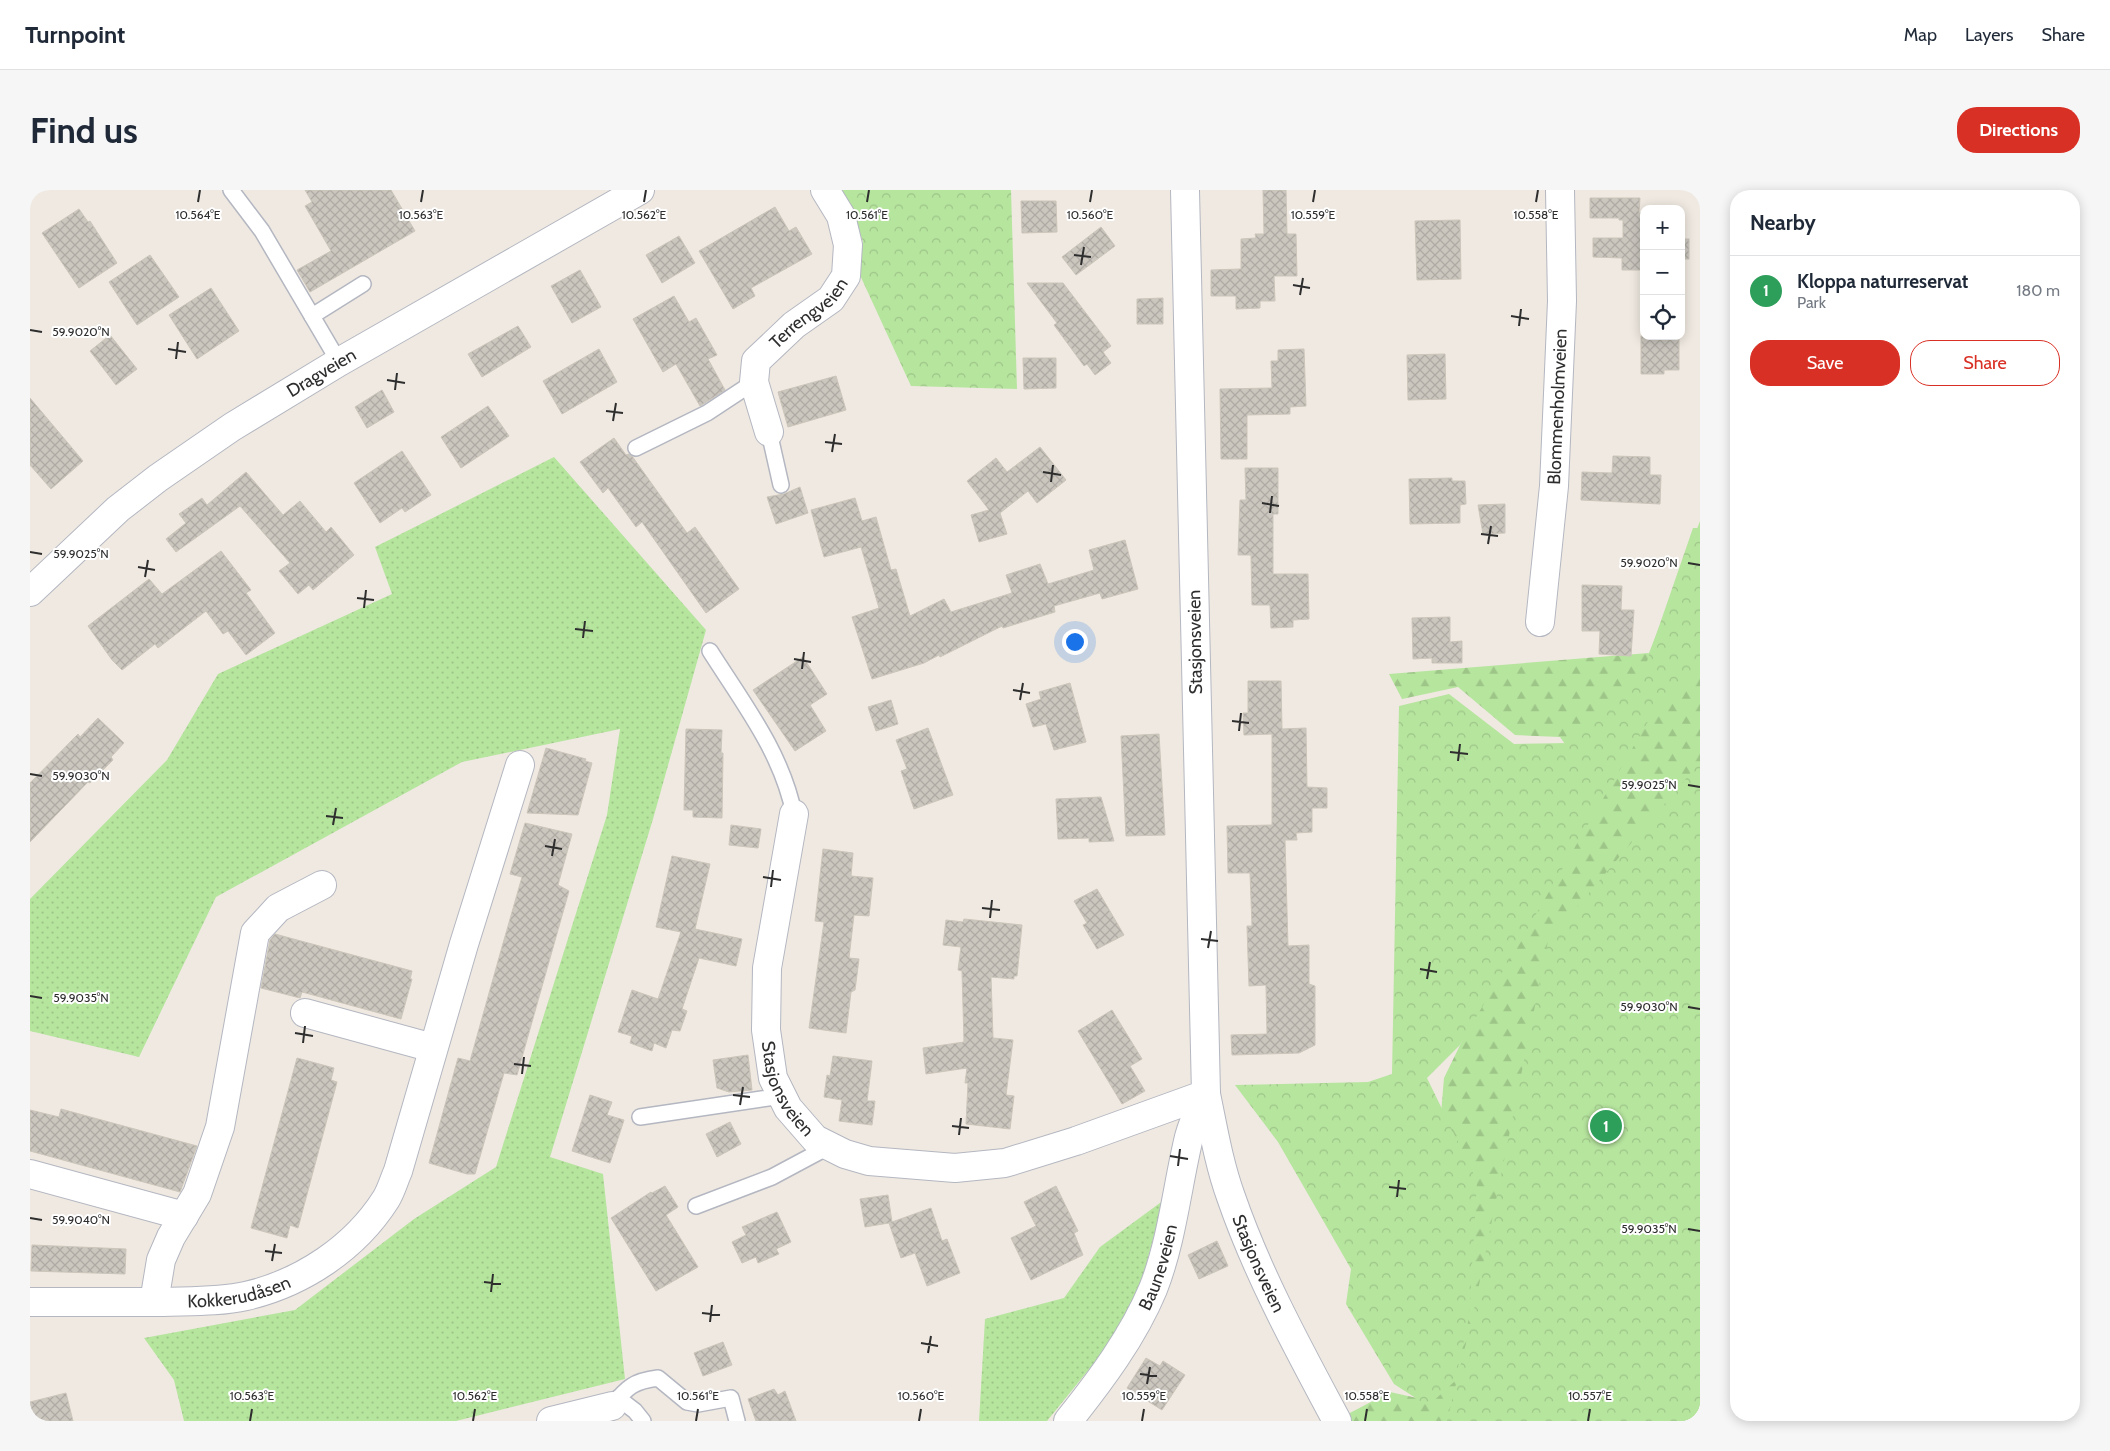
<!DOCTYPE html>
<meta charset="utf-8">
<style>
body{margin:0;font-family:Cabin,sans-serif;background:#f6f6f7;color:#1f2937}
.controls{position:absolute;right:15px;top:15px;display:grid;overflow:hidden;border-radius:10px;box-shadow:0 2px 12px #0003}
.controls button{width:45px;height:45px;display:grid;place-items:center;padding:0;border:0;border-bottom:1px solid #e0e1e3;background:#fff;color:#1f2937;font:25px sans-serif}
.you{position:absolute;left:1044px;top:451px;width:18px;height:18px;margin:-12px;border:4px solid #fff;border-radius:50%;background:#1a73e8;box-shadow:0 0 0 8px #1a73e833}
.badge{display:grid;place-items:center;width:32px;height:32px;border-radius:50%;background:#d93025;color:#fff;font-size:16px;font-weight:700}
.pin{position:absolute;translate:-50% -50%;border:2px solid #fff;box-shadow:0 1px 5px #0006}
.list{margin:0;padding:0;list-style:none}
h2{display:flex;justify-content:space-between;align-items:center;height:65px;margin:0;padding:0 20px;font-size:21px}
h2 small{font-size:16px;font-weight:400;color:#747a83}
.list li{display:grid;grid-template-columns:32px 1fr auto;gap:15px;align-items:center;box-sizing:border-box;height:70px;padding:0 20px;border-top:1px solid #e0e1e3}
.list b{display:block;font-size:19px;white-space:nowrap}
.list p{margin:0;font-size:16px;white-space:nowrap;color:#747a83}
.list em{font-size:16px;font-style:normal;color:#747a83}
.actions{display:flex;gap:10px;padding:15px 20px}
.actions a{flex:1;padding:11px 0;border:1px solid #d93025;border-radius:20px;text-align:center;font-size:18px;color:#d93025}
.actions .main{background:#d93025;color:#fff}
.icon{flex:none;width:28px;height:28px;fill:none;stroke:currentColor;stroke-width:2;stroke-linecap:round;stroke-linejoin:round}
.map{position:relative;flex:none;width:1670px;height:1231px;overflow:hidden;border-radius:20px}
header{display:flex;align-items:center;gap:30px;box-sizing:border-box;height:70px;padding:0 25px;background:#fff;border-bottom:1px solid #e0e1e3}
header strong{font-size:24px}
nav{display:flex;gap:28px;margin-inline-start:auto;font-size:18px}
.intro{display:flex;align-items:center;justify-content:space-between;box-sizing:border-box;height:120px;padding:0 30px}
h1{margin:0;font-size:35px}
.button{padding:12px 22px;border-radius:20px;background:#d93025;color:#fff;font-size:18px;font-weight:700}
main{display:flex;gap:30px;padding:0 30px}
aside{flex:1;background:#fff;border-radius:20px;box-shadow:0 2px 12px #0003}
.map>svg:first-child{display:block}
.grass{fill:url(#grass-dots)}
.forest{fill:url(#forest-firs)}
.park{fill:url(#park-crowns)}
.building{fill:url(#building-cross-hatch);stroke:#cbc5ba}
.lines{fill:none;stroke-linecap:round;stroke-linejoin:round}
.lane-casing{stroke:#b4b7c1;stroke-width:18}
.street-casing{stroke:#b4b7c1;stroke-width:30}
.secondary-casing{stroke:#b4b7c1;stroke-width:30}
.lane{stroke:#fff;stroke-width:15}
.street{stroke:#fff;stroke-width:28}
.secondary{stroke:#fff;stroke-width:28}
.ticks{fill:none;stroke:#2e2e2e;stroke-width:2}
.labels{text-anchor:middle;stroke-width:4;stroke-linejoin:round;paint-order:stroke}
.street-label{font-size:18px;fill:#2e2e2e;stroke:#fff}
.ticks-label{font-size:12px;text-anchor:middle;fill:#2e2e2e;stroke:#fff;stroke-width:4;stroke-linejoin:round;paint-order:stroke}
</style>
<header>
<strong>Turnpoint</strong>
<nav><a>Map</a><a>Layers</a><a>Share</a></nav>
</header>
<div class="intro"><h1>Find us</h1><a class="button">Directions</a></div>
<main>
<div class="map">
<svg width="1670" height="1231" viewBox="0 0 1670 1231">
<defs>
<pattern id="grass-dots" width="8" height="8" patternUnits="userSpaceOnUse" patternTransform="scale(1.25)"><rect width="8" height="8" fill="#b6e59e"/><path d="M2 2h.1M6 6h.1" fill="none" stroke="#9dc588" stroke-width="1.8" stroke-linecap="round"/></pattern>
<pattern id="forest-firs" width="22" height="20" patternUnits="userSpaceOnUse" patternTransform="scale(1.25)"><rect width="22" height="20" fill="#b6e59e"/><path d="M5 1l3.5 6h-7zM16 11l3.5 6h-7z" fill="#9dc588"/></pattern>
<pattern id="park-crowns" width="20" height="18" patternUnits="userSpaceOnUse" patternTransform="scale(1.25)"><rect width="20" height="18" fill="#b6e59e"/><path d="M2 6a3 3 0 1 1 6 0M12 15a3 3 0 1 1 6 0" fill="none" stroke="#9dc588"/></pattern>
<pattern id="building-cross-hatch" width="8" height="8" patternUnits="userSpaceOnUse" patternTransform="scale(1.25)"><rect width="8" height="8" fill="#cbc7bf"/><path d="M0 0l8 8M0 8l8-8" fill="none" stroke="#afaba4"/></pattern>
</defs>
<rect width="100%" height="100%" fill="#efe9e1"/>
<g class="grass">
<polygon points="524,267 676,440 623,629 520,967 573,984 595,1189 426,1231 154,1231 144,1190 114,1148 265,1120 384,1029 466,977 577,625 590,539 432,572 186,707 109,867 0,841 0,709 137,570 188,484 362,404 345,357"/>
<polygon points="1134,1010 1112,1089 1086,1146 1017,1231 949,1231 955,1129 1034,1108 1070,1057"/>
</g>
<polygon class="forest" points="1670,331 1670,1231 1320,1231 1316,1225 1360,1202 1387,1208 1414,888 1560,589 1530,547 1485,545 1428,497 1372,509 1359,484 1619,463"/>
<g class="park">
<polygon points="810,0 981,0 987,199 881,196 829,83 833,51"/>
<polygon points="1663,338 1670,338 1670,476 1627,516 1430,855 1397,888 1447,991 1439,1128 1425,1191 1398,1216 1364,1194 1316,1114 1321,1079 1248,952 1205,895 1338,892 1362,884 1369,516 1419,504 1484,554 1539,553 1615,477"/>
<polygon points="1670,572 1670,1231 1417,1231 1444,1120 1518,751"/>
</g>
<g class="building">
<polygon points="275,0 361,0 385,41 280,102 267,80 301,61 275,16 282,12"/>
<polygon points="1233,0 1256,0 1257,44 1266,44 1267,86 1244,86 1245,111 1230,111 1230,118 1206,119 1206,106 1181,106 1181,80 1211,79 1211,49 1226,48 1225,44 1234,44"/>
<polygon points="1560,8 1610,8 1609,23 1614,23 1613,80 1592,80 1592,68 1563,67 1563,48 1593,48 1593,30 1589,30 1589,28 1560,28"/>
<polygon points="991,11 1026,11 1027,42 992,43"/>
<polygon points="745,17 759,41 766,37 782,64 721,98 725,106 703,119 669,61"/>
<polygon points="49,19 58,32 60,31 87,73 49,98 12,43"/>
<polygon points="1430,30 1431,89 1387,90 1385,31"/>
<polygon points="1071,37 1085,56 1046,85 1032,67"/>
<polygon points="649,46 665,73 632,93 616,65"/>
<rect x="1651" y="49" width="8" height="20"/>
<polygon points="120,65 149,107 107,135 79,92"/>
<polygon points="550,80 571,117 542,133 521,96"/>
<polygon points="997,93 1033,93 1081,156 1073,162 1081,173 1065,185 1057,174 1054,176 1024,135 1027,133"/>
<polygon points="181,98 209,141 167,169 139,125"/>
<polygon points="644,106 659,132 666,128 687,165 678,169 695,200 670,216 646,174 633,182 603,129"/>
<polygon points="1133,108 1133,134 1107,134 1107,109"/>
<polygon points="488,136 501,157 452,187 438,164"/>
<polygon points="80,145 107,179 86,195 60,161"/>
<polygon points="1611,146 1649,146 1649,180 1634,180 1634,184 1611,184"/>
<polygon points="569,159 587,192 532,224 513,191"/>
<polygon points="1274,159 1276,216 1260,217 1260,224 1217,225 1217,269 1191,269 1190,199 1242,198 1241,171 1248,171 1248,160"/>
<polygon points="1415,164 1416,209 1378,210 1377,165"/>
<polygon points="993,168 1026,168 1026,198 994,199"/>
<polygon points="806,186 816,220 758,237 748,202"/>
<polygon points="352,200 364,222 337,238 325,217"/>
<polygon points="0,208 53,271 21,299 0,275"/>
<polygon points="458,216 479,246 431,278 411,247"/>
<polygon points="584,248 596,265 599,264 602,266 657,343 665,337 709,399 676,423 612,332 606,337 578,298 573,303 550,272"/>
<polygon points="1010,257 1036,290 1007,313 998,301 970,323 977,344 949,352 941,325 959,320 937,291 966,268 977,282"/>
<polygon points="372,261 401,305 375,322 372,318 350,333 324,293"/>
<polygon points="1583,266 1620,267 1620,285 1631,285 1630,314 1551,310 1552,282 1582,283"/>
<polygon points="1215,278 1248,278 1248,324 1243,324 1243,384 1278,384 1279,429 1263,430 1263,437 1241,438 1240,415 1222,415 1221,365 1208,365 1210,310 1216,310"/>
<polygon points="216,282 253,325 270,311 296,342 301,337 324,365 283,400 279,395 268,404 249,381 260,373 210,316 146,362 136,349 156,333 149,324 172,308 177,315"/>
<polygon points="1422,288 1422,291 1435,291 1436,314 1430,315 1430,333 1380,334 1379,289"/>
<polygon points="770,297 778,323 746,334 737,307 754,304"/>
<polygon points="825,308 832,331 846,327 861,380 866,379 880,426 914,409 921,422 982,403 976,385 1010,374 1018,394 1064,380 1059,360 1095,350 1108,399 1072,409 1070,403 1024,416 1025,422 973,438 972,436 910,467 909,465 894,473 842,489 822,427 849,418 831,357 794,367 781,320"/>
<polygon points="1475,314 1475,343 1453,344 1448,315"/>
<polygon points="191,361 221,400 216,403 245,443 216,465 198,441 193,444 176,421 128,458 125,454 92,480 82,470 58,436 119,389 132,404"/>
<polygon points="1552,395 1592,396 1591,420 1604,420 1601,466 1569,464 1570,441 1552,441"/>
<polygon points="1420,427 1420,452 1432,451 1432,473 1402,473 1402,468 1383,469 1382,428"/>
<polygon points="773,467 797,504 780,515 796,541 765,561 723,500"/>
<polygon points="1218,491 1251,491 1252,539 1276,538 1277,597 1297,598 1297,618 1282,618 1282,642 1266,643 1267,650 1255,650 1258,756 1279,755 1279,794 1285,796 1285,855 1269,863 1202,865 1201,845 1237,844 1236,795 1219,796 1217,736 1222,736 1220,683 1198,683 1197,636 1242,635 1242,544 1214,545 1213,523 1218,523"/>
<polygon points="1040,493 1056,552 1024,560 1016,534 1003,537 996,514 1011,509 1009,502"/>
<polygon points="861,510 868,534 846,541 838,517"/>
<polygon points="68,528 94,553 81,567 83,570 60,593 58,592 0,652 0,593 48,544 50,547"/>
<polygon points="898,538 923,605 884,619 871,581 877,579 866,550"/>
<polygon points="656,539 692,540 691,563 693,563 692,628 663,627 663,620 654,620"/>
<polygon points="1129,544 1135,645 1096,646 1091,546"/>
<polygon points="516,558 556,569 555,571 562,573 548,625 497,623"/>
<polygon points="1071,607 1084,651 1059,652 1059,648 1028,649 1026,609"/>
<polygon points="495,633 542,644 528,695 539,701 487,885 474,883 445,984 437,984 399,973 428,868 440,871 470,764 492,687 480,684"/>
<polygon points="701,635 731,639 728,658 699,655"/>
<polygon points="793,659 823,663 821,686 843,688 839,726 824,725 819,768 829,769 825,800 821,802 816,843 779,838 794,732 785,731"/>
<polygon points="642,666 680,674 665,739 712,749 706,776 669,768 652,819 657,821 650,841 642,840 636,858 624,853 622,861 600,853 602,846 588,842 602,800 628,809 651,742 626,737"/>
<polygon points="1067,699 1094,745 1067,759 1053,735 1057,733 1044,711"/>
<polygon points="934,729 992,735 987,786 984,786 984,789 961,787 963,848 983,850 976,905 984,906 980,939 936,934 938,893 935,893 937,878 896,884 893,858 934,852 932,781 928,780 931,757 913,755 916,730 933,732"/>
<polygon points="245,744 382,781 380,789 382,789 371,829 272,802 270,808 231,798 240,750"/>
<polygon points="1082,820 1112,869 1100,876 1115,901 1092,914 1048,841"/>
<polygon points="718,865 722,900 699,902 687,898 683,870"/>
<polygon points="803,866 842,871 837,911 845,911 842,935 809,931 812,910 794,907 797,885 800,886"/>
<polygon points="267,868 304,878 301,890 307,892 268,1038 260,1035 257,1048 221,1038"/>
<polygon points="560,905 582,912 577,925 594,930 580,973 542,961"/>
<polygon points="31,919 167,956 150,1002 0,961 0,920 29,927"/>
<polygon points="700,932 711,954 687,967 676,944"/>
<polygon points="635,996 648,1017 636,1025 668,1077 626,1101 581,1028 621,1002 622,1003"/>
<polygon points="1026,996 1048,1041 1044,1043 1053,1065 1001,1090 981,1048 1006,1036 994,1012"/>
<polygon points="858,1005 862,1032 901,1018 912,1051 917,1049 930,1083 897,1096 885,1063 871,1068 859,1033 835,1037 830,1009"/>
<polygon points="747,1022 761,1052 746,1059 749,1064 728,1073 726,1067 712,1073 702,1052 716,1045 712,1037"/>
<polygon points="1187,1051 1198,1076 1169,1089 1158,1065"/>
<polygon points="2,1055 96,1059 95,1084 1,1081"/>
<polygon points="693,1152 702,1175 673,1186 664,1163"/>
<polygon points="1116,1168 1130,1176 1133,1171 1155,1185 1132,1220 1097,1198"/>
<polygon points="744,1199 748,1205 755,1201 766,1231 726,1231 718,1209"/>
<polygon points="36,1203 43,1231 0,1231 0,1212"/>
</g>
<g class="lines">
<g class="lane-casing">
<g id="lane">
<polyline points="201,0 232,41 309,172"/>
<polyline points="282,126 333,94"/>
<polyline points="739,242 751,295"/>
<polyline points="606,258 677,223 724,192"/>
<path d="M680,461C713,513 752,563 764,624"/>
<polyline points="610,927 752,906"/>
<polyline points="666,1016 742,987 800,956"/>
<polyline points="588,1208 605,1221 613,1231"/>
<path d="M582,1216C597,1197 604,1191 628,1188L657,1212L668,1214L701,1208L707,1231"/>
</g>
</g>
<g class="street-casing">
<g id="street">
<path id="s1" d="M739,242L724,192L726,171L764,135L801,109L816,86L818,55L811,26L795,0"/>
<path id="s2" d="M1510,432L1524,296L1532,111L1530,0"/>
<path id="s3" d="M764,624L737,778L736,840L743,888L758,918L785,949L815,964L839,971L925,978L975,973L1046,951L1176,904L1155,0"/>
<polyline points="275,823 403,858"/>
<path id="s4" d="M1176,904C1183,938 1189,974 1201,1007C1228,1085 1268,1158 1307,1231"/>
<polyline points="0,984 154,1026"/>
<path id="s5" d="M0,1112C44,1112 89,1112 133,1112C160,1111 189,1112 216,1106C272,1093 325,1058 356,1009C361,1001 364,990 368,981L434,754L490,575"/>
<polyline points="124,1112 131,1070 141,1047 167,1004 190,937 225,743 248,718 292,695"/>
<polyline points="521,1231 582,1216"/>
<path id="s6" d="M1038,1231C1070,1191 1103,1147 1123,1099C1142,1051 1147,997 1159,947C1163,932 1170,918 1176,904"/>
</g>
</g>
<g class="secondary-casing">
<g id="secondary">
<path id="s7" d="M0,402L88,319L128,288L202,237L309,172L610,0"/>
</g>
</g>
<use href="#lane" class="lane"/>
<use href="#street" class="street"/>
<use href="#secondary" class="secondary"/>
</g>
<path class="ticks" d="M168,12L170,0M391,12L393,0M614,12L616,0M837,12L839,0M1060,12L1062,0M1283,12L1285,0M1506,12L1508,0M1044,65L1061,67M1051,75L1054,57M1263,95L1280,98M1270,105L1273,88M1481,126L1499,129M1489,136L1491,119M0,140L12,142M138,159L156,162M146,169L148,152M357,190L375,193M365,200L367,183M576,221L593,223M583,231L586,213M795,252L812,254M802,262L805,244M1013,282L1031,285M1021,292L1023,275M1232,313L1249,316M1240,323L1242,306M1451,344L1468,346M1458,354L1461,336M0,362L12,364M1658,373L1670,375M108,377L125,380M115,387L118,370M327,408L344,410M334,418L336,400M545,439L563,441M553,448L555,431M764,469L781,472M772,479L774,462M983,500L1000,503M990,510L993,493M1202,531L1219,533M1209,541L1211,523M1420,562L1438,564M1428,571L1430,554M0,584L12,586M1658,595L1670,597M296,626L313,628M303,635L306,618M515,656L532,659M522,666L525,649M733,687L751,690M741,697L743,680M952,718L970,720M960,728L962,710M1171,749L1188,751M1178,758L1181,741M1390,779L1407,782M1397,789L1400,772M0,806L12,808M1658,817L1670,819M265,843L283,846M273,853L275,836M484,874L501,876M492,884L494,867M703,905L720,907M710,915L713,897M922,936L939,938M929,945L931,928M1140,966L1158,969M1148,976L1150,959M1359,997L1376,999M1367,1007L1369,990M0,1028L12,1030M1658,1039L1670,1041M235,1061L252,1063M242,1071L245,1054M454,1092L471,1094M461,1102L463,1084M672,1123L690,1125M680,1132L682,1115M891,1153L908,1156M898,1163L901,1146M1110,1184L1127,1186M1117,1194L1120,1177M220,1231L222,1219M443,1231L445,1219M666,1231L668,1219M889,1231L891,1219M1112,1231L1114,1219M1335,1231L1337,1219M1558,1231L1560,1219"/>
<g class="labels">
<g class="street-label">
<text dy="6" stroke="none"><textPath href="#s1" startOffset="145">Terrengveien</textPath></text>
<text dy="6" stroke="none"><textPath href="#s7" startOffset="366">Dragveien</textPath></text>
<text dy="6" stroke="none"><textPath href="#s2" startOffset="216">Blommenholmveien</textPath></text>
<text transform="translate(1165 452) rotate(-91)" y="6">Stasjonsveien</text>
<text dy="6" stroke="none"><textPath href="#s3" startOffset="282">Stasjonsveien</textPath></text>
<text dy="6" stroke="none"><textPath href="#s4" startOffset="178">Stasjonsveien</textPath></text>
<text dy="6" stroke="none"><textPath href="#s6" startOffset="180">Bauneveien</textPath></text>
<text dy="6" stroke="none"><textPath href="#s5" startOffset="210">Kokkerudåsen</textPath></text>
</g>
</g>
<g class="ticks-label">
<text x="168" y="29">10.564°E</text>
<text x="391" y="29">10.563°E</text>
<text x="614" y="29">10.562°E</text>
<text x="837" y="29">10.561°E</text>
<text x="1060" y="29">10.560°E</text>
<text x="1283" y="29">10.559°E</text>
<text x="1506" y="29">10.558°E</text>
<text x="51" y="146">59.9020°N</text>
<text x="51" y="368">59.9025°N</text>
<text x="1619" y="377">59.9020°N</text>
<text x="51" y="590">59.9030°N</text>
<text x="1619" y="599">59.9025°N</text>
<text x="51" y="812">59.9035°N</text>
<text x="1619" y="821">59.9030°N</text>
<text x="51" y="1034">59.9040°N</text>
<text x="1619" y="1043">59.9035°N</text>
<text x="222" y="1210">10.563°E</text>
<text x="445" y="1210">10.562°E</text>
<text x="668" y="1210">10.561°E</text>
<text x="891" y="1210">10.560°E</text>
<text x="1114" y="1210">10.559°E</text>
<text x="1337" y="1210">10.558°E</text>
<text x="1560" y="1210">10.557°E</text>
</g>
</svg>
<div class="controls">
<button>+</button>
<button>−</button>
<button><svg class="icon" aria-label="locate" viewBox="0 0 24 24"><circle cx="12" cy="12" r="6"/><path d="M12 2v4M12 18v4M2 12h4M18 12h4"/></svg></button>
</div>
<div class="you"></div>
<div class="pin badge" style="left:1576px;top:936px;background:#2e9e5b">1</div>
</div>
<aside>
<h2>Nearby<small></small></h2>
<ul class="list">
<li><span class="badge" style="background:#2e9e5b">1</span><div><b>Kloppa naturreservat</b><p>Park</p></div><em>180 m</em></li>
</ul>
<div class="actions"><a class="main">Save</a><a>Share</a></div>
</aside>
</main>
